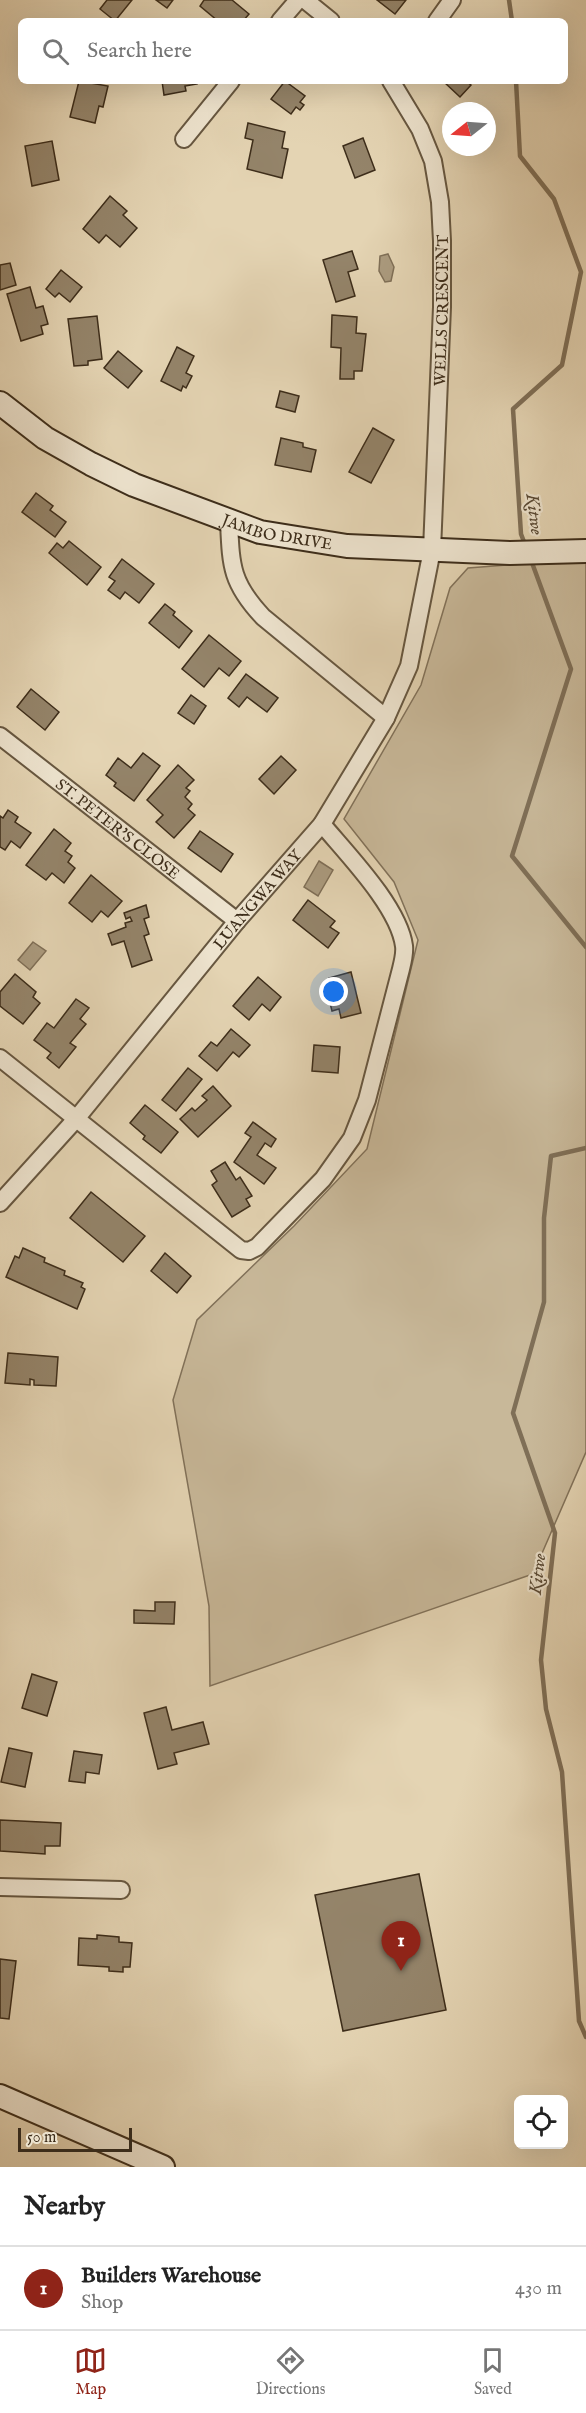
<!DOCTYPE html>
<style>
body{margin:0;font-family:"IM FELL English",serif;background:#f6f6f6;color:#222}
.controls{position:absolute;right:18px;bottom:18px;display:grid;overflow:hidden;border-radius:9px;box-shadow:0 6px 24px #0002}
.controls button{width:54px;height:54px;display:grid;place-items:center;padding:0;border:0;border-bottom:2px solid #e0e0e0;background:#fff;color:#222;font:30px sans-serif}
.compass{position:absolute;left:442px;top:102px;width:54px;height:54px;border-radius:50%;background:#fff;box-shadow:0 6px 24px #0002;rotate:253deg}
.scale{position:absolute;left:18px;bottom:15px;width:114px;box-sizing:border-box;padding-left:6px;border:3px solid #3d2d1a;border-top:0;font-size:16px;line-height:21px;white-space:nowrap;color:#3d2d1a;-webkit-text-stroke:4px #ede3ce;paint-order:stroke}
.you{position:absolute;left:334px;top:992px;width:21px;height:21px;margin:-15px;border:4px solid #fff;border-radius:50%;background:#1a73e8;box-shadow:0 0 0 9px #1a73e833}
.badge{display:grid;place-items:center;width:39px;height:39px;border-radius:50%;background:#8f2418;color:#fff;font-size:20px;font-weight:700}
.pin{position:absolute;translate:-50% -50px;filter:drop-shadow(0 2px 3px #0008)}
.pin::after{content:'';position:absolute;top:32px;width:21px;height:18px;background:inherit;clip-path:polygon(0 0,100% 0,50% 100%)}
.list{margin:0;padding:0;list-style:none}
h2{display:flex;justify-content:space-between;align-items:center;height:78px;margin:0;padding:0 24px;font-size:26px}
h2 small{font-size:20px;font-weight:400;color:#767676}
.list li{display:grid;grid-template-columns:39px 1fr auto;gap:18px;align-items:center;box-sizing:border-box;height:84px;padding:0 24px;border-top:2px solid #e0e0e0}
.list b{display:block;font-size:22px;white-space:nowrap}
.list p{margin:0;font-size:20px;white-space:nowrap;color:#767676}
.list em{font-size:20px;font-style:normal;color:#767676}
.icon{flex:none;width:33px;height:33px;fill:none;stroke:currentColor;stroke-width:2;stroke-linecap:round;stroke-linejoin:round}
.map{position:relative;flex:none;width:586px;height:2167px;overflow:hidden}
.search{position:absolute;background:#fff;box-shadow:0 6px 24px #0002;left:18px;right:18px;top:18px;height:66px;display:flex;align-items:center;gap:15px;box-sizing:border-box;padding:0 21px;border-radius:9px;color:#767676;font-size:22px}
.sheet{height:162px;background:#fff}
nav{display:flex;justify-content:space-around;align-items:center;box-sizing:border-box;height:84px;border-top:2px solid #e0e0e0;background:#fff;font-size:16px;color:#767676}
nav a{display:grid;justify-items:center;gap:3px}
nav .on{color:#8f2418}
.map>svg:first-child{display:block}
.green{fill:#c8b899;stroke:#82725a;stroke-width:1.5}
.water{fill:#ab9b7f;stroke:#7f6f57;stroke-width:1.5}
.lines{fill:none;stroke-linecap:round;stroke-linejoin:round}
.stream{stroke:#7f6f57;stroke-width:4.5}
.building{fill:#94846a;stroke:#3d2d1a;stroke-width:1.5}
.street-casing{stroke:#675740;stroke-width:20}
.secondary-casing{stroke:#3d2d1a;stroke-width:26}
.street{stroke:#ede3ce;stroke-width:16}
.secondary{stroke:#ede3ce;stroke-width:22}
.labels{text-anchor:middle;stroke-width:4.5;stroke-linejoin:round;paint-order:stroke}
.street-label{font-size:16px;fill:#3d2d1a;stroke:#ede3ce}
.water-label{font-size:18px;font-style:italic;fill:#584833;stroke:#ede3ce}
</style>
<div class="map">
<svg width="586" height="2167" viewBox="0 0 586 2167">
<rect width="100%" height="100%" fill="#e4d4b3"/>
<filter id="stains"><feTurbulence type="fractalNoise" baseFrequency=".00333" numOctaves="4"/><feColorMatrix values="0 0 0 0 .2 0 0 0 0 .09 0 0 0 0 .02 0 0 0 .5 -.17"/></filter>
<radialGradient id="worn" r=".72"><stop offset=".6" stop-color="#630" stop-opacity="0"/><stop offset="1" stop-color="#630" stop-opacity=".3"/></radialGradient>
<polygon class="green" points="586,559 586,1452 533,1574 210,1686 209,1606 173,1400 197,1320 294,1226 367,1149 418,940 394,882 344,819 421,685 450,588 468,568"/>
<g class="water">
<polygon points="388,254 394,267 391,281 385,282 379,271 380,256"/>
<polygon points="319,861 333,870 318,896 304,887"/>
<polygon points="33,942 46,951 30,970 18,960"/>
</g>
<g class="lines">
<g class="stream">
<polyline points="509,0 512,21"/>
<polyline points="516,81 520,156 554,199 581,272 562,365 513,409 521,534 526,547"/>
<polyline points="531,560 571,669 512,856 586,947"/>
<polyline points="586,1148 551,1156 544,1218 544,1302 513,1413 555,1533 541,1660 546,1709 562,1772 579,2021 586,2037"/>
</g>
</g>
<g class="building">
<polygon points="107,0 132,0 115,21 100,9"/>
<polygon points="156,0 173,0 167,8"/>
<polygon points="204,0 232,0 249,14 243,21 218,21 200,6"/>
<polygon points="377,0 406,0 395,14"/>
<polygon points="79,81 108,86 103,107 99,106 95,123 70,117"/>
<polygon points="162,81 196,81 197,84 185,86 186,91 164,95"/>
<polygon points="285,81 305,96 300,102 304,105 300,110 296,107 291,114 271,99"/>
<polygon points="443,81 466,81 471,85 460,97"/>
<polygon points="248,123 285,132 282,148 288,149 282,178 247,169 253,140 245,138"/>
<polygon points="363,138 375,170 355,178 343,146"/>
<polygon points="52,141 59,180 32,186 25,146"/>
<polygon points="110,196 127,211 123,215 137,228 120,247 106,235 99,243 83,229"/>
<polygon points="352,251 358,269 348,272 355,296 336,302 323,260"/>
<polygon points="10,263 16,285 0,290 0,265"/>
<polygon points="61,270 82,287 70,302 59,293 55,297 46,289"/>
<polygon points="30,287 36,308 43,306 48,324 41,326 43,334 21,341 7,294"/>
<polygon points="332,315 357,317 356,333 366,334 362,371 354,371 354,379 340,379 341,348 331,347"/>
<polygon points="97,316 102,359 88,361 88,365 74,366 68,319"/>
<polygon points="177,347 194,356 186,373 192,376 186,388 183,386 181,391 161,381"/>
<polygon points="118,351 142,371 128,388 104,368"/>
<polygon points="280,391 299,396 295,412 276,407"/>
<polygon points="373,428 394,440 371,483 349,472"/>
<polygon points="281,438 303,443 303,447 316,450 311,472 275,465"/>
<polygon points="36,493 53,506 50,510 66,522 55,537 22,512"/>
<polygon points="69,541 101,567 87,585 49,553 57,543 63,548"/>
<polygon points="122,559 154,584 139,603 125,592 120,599 108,590 115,581 109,577"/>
<polygon points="165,604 175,612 173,615 192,631 179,648 149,623"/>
<polygon points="209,635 241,661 229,676 219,668 204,687 182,669"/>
<polygon points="246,674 278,698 267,712 247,697 239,707 228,698"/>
<polygon points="31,689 59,712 45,730 17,707"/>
<polygon points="191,695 206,706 194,724 178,713"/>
<polygon points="143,753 160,766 134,801 114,786 116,783 106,775 118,758 131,768"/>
<polygon points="281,756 296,770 274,794 259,779"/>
<polygon points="178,765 194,780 186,788 190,791 185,797 192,804 188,809 195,815 174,838 156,822 163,815 147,800"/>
<polygon points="8,810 18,817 15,822 31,833 20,848 11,841 5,850 0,847 0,816 3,818"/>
<polygon points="54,829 71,843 65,851 72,856 68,862 75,868 64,883 52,873 46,880 26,865"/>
<polygon points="200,831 233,854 221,872 188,848"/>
<polygon points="91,875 122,901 108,917 101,911 92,922 69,903"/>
<polygon points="308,900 335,921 330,927 339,933 328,948 293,920"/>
<polygon points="146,905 149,917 144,919 149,934 144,936 152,960 132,967 124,941 112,945 108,934 126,927 125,923 132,921 130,917 126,919 124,913"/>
<polygon points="351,972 361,1013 341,1018 339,1009 332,1011 327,991 332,989 329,978"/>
<polygon points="15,974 36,992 33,997 40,1003 23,1024 0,1006 0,992"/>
<polygon points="258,977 281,997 270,1011 262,1004 249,1020 233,1006"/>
<polygon points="76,999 89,1008 80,1019 86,1024 70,1043 76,1047 59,1068 47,1058 51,1053 34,1040 47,1023 54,1028"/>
<polygon points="231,1029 250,1045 239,1057 233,1052 217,1071 199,1056 211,1042 217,1046"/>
<polygon points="314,1045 340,1047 338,1073 312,1071"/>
<polygon points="188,1068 202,1079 176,1111 162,1100"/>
<polygon points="213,1086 231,1106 198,1137 180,1119 192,1108 195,1111 207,1100 202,1096"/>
<polygon points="145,1105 178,1132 161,1153 143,1139 145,1136 130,1123"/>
<polygon points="253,1122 276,1139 271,1147 265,1143 257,1155 276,1168 264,1184 234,1162 251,1137 245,1133"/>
<polygon points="225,1162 236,1180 240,1177 252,1196 246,1199 250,1206 232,1217 212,1185 217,1181 211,1171"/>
<polygon points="91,1192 145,1236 123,1262 70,1218"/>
<polygon points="23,1248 45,1258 44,1262 65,1271 64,1275 83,1283 81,1287 85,1289 77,1309 6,1277 15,1256 19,1258"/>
<polygon points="165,1253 191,1276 177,1293 151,1271"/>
<polygon points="8,1353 58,1357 56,1386 34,1385 34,1380 30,1379 30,1385 5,1383"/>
<polygon points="155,1602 175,1602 174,1624 134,1623 134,1610 155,1611"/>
<polygon points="32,1674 57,1682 47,1716 22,1708"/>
<polygon points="166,1707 172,1730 203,1722 209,1744 174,1753 177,1764 158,1769 144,1713"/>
<polygon points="9,1748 32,1753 25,1787 1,1782"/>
<polygon points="74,1751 102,1755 99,1774 86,1772 85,1783 69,1781"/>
<polygon points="0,1820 61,1823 60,1846 45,1846 45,1854 0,1851"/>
<polygon points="419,1874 446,2010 343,2031 315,1895"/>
<polygon points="97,1935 119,1937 119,1942 132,1943 130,1967 123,1967 123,1972 109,1971 109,1967 78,1965 79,1938 97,1939"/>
<polygon points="0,1959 16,1961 9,2019 0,2018"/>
</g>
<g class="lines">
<g class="street-casing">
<g id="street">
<polyline points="305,0 331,21"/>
<polyline points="280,21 298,0"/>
<polyline points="437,21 452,0"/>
<polyline points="184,139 231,81"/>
<path d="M229,522C231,566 231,583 263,617L386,718"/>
<path id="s1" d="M0,736L237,921"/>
<path d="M0,1058L241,1250L249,1251L257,1247L323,1179L352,1138L367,1100L401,969C403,961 405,953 404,946C399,907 347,854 322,824"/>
<path id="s2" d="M0,1203L76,1119L237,921L322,824L386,718L409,666L432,550L442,307V241L440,202L433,161L420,129L391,81"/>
<polyline points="0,1887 121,1890"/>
</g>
</g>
<g class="secondary-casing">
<g id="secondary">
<path id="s3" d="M0,403L45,438L91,464L134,485L260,532L347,546L510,553L586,551"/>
<polyline points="0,2096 163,2167"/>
</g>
</g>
<use href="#street" class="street"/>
<use href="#secondary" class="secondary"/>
</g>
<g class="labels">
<g class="street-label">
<text dy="6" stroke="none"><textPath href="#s2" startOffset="1036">WELLS CRESCENT</textPath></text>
<text dy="6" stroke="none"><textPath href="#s3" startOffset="309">JAMBO DRIVE</textPath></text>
<text dy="6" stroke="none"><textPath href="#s1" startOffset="150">ST. PETER'S CLOSE</textPath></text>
<text dy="6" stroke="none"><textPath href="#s2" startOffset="398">LUANGWA WAY</textPath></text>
</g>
<g class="water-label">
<text transform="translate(535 514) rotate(83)" y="6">Kitwe</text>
<text transform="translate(537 1574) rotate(-83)" y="6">Kitwe</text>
</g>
</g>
<rect width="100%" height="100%" filter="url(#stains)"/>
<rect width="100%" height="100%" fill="url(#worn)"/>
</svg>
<div class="controls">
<button><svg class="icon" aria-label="locate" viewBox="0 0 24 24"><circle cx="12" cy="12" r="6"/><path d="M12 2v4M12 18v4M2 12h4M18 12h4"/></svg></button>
</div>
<svg class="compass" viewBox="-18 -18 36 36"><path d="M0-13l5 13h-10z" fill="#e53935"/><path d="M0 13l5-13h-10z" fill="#767676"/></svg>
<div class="scale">50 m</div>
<div class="you"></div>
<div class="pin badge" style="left:401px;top:1971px">1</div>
<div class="search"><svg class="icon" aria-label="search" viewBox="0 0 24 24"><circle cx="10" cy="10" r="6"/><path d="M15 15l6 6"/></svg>Search here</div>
</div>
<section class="sheet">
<h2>Nearby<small></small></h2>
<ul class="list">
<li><span class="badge">1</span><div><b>Builders Warehouse</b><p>Shop</p></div><em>430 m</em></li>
</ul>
</section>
<nav>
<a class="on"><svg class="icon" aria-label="map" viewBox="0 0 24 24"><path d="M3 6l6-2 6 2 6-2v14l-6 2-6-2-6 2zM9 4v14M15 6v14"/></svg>Map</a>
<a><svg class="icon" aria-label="directions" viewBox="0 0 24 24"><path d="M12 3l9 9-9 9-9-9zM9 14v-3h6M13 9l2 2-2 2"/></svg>Directions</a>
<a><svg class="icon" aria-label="saved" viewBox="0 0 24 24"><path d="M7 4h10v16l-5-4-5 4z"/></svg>Saved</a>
</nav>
